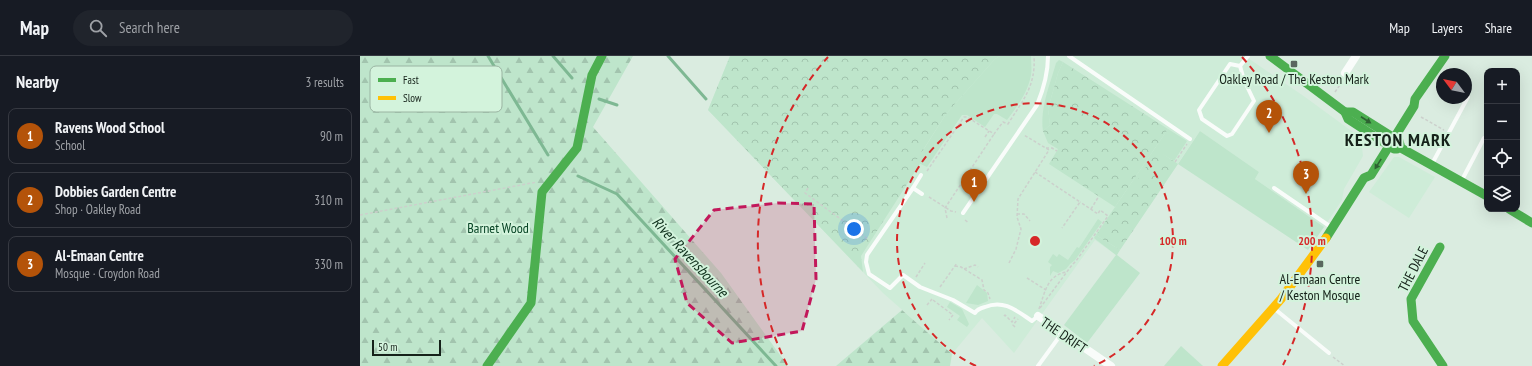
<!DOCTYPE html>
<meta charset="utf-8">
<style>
body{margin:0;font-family:"PT Sans Narrow",sans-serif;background:#20242c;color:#f1f3f6}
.controls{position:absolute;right:12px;top:12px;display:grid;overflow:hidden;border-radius:8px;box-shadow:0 4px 16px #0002}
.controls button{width:36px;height:36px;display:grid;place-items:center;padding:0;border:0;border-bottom:1px solid #363941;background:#171b24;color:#f1f3f6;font:20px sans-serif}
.compass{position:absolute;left:1076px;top:12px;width:36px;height:36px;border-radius:50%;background:#171b24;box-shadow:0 4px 16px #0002;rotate:302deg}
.scale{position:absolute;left:12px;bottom:10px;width:69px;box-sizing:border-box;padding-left:4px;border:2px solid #152119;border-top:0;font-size:11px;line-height:14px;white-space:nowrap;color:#152119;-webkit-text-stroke:3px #d3f3dc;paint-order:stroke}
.you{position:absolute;left:494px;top:173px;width:14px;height:14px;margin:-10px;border:3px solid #fff;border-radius:50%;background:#1a73e8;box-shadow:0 0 0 6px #1a73e833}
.badge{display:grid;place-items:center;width:26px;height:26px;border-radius:50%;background:#b45309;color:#fff;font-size:13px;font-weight:700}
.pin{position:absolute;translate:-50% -33px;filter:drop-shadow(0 1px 2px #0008)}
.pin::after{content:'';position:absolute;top:21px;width:14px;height:12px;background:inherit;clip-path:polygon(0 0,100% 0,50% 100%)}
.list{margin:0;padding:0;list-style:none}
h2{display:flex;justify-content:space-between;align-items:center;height:52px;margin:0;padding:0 16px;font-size:17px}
h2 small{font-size:13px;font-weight:400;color:#9ea1a6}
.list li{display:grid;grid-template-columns:26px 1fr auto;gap:12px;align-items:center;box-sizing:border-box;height:56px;margin:0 8px 8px;padding:0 8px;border:1px solid #363941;border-radius:8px}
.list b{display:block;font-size:15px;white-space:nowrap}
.list p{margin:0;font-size:13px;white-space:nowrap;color:#9ea1a6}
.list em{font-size:13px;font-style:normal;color:#9ea1a6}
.icon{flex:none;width:22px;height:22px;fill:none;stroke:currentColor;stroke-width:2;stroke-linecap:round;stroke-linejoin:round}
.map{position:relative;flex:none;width:1172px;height:310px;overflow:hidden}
header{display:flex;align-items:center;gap:24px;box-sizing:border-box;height:56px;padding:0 20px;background:#171b24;border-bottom:1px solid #363941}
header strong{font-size:19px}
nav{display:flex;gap:22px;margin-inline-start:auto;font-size:14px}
.search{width:280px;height:36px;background:#20242c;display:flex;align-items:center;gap:10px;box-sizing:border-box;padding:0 14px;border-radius:22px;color:#9ea1a6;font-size:15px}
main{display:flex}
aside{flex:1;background:#171b24}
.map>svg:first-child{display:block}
.built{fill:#ceecd8}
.green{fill:#bee5cb}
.forest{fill:url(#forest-firs)}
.park{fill:url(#park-crowns)}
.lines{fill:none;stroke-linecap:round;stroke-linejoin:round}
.stream{stroke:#7eb893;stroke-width:3}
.path{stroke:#ccd0cc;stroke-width:1.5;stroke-dasharray:3 2;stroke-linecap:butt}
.lane{stroke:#f9fcfa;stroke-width:4}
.street{stroke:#f9fcfa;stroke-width:8}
.fast{stroke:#4caf50;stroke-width:9}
.slow{stroke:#ffc107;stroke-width:9}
.oneway{fill:#2e6132}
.marked{fill:#c2185b;fill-opacity:0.2;stroke:#c2185b;stroke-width:3;stroke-dasharray:8 5;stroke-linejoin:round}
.ring{fill:none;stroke:#d62828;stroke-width:2;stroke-dasharray:7 5}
.poi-dot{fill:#5a685f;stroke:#d3f3dc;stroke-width:1.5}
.labels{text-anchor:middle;stroke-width:4;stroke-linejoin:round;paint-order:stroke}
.poi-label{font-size:14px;fill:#152119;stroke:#d3f3dc}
.park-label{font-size:14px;fill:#084526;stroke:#d3f3dc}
.street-label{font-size:14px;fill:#152119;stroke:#d3f3dc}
.water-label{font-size:15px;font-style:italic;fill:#10311d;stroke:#d3f3dc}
.district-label{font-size:18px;font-weight:bold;letter-spacing:1px;fill:#152119;stroke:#d3f3dc}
.key{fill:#d3f3dc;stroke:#9ab4a2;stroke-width:1}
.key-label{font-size:11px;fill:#152119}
.centre{fill:#d62828;stroke:#d3f3dc;stroke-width:2}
.ring-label{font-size:12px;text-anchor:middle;font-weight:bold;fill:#d62828;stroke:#d3f3dc;stroke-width:4;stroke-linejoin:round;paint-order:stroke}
</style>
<header>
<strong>Map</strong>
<div class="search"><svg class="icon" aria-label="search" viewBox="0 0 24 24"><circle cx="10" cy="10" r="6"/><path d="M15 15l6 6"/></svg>Search here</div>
<nav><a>Map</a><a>Layers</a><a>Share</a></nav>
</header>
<main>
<aside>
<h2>Nearby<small>3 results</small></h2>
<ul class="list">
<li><span class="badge">1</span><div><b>Ravens Wood School</b><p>School</p></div><em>90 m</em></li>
<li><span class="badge">2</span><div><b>Dobbies Garden Centre</b><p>Shop · Oakley Road</p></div><em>310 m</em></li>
<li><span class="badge">3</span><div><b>Al-Emaan Centre</b><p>Mosque · Croydon Road</p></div><em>330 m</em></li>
</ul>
</aside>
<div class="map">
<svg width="1172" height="310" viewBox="0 0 1172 310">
<defs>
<pattern id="forest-firs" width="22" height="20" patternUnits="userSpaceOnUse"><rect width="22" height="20" fill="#bee5cb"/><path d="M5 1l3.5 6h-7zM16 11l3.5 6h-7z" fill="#a2c4ae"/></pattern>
<pattern id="park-crowns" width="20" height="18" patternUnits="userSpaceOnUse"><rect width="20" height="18" fill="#bee5cb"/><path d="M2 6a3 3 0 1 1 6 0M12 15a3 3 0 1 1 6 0" fill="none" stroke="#a2c4ae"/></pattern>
</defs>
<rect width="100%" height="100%" fill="#daece0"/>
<g class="built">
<polygon points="370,0 885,0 945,41 1001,82 1003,100 984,133 982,144 964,171 895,123 899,116 840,75 756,199 735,184 654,297 622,262 592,298 523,237 348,54"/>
<polygon points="1034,101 1039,101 1075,121 1049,162 1009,136"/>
</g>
<g class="green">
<path d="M640,0H671C671,6 672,13 671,19C668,36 657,51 647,64L637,58H634L625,71L607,59H602L567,111L556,106L438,16L562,96L586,58L635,3Z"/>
<path d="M699,4L703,6L698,17L688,53L690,69L683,75C680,51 690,29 696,7Z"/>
<polygon points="808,73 827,85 814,105 797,95 759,153 755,151"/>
<polygon points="840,75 899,116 895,123 964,171 948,194 818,108"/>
<polygon points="738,163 742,166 715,204 710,208 706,213 698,217 693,215 690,220 690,211 692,209 688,206 693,198 697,201 699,198 708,204 717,191 719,192"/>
<polygon points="736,179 760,194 757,199 780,217 727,287 704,269 756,199 734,182"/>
<polygon points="617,229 627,237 628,245 618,249 606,247"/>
<polygon points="590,246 602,253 609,268 607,271 597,264 600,260 587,251"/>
<polygon points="821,290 843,310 804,310"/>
</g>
<g class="forest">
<polygon points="0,0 273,0 233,71 361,217 428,310 0,310"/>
<polygon points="542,254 592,298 590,310 476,310"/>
</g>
<g class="park">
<polygon points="370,0 640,0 635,3 586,58 556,105 560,108 501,200 503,216 348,54"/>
<polygon points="703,6 808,73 755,151 759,152 797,94 818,108 760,194 736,179 755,151 689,108 698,93 688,87 683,75 690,69 688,53 698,17"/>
</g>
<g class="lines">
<g class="stream">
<polyline points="128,0 188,99"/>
<polyline points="193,0 212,22"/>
<polyline points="308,0 346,43"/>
<polyline points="239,43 257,49"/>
<polyline points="218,120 257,138 416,310"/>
</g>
<g class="path">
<polyline points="975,36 982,26"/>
<polyline points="1061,61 1084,74"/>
<polyline points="625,81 629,75"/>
<polyline points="686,92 692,92 697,95"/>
<polyline points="815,106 827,88"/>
<path d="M567,115L604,61H607L634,78L643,66L648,68C663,44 676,30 674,0"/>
<polyline points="675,116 720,146 702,172"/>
<polyline points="448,132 445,137 509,184"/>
<polyline points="569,141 591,155 596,156"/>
<polyline points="731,153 739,140"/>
<polyline points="657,158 664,158 670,165"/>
<polyline points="0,159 177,126"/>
<polyline points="587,162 585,152 634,78"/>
<polyline points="605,164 609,167"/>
<polyline points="649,207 656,193 661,173 657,161 658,143 689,94 664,79"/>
<polyline points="595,210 601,211 622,224 624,234 628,237 630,243"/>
<polyline points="604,213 615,209 618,211"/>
<polyline points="556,221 565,207"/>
<polyline points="667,222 686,234"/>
<polyline points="580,231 597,207"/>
<polyline points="573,244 593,259 589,264"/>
<polyline points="567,249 572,243"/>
<polyline points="680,252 712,209 716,205 748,160 740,154 738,158 720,146"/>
<path d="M679,253C685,236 687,219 707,216"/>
<polyline points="644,260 645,259 652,266 655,261"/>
<polyline points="655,271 653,269 658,263"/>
<polyline points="973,301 985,310"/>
</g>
<g class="lane">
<polyline points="709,0 830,83"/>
<polygon points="870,8 880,10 884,24 894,45 872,78 867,80 842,63 839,54"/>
<polyline points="880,10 888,0"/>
<polyline points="1072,108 1108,41"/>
<polyline points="1102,124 1124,82"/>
<polyline points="553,132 561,119"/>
<polyline points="914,132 971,171"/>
<path d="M562,138L553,132L507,199L506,206L509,218L530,232L543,219L560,231L593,244L615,257C617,253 621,252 625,251C644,243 657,255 672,265L678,260"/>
<path d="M603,157L677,49C684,32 688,18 688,0"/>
<polyline points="916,254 969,297"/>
<polyline points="678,310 702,277"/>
</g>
<g class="street">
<polyline points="985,17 996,0"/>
<polyline points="678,260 751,310"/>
</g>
<g class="fast">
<polyline points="910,0 985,56 988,63 1034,93 1037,93"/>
<polyline points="985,56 993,56 1039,85 1041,92 1127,140"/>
<polyline points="1149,153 1172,167"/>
<polyline points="966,182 1004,122 1011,119 1054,50 1055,43 1085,0"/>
<polyline points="1080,191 1051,243 1053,265 1083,310"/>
<polyline points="127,310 171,247 182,136 217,92 232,19 242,0"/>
</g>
<polyline class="slow" points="862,310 921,243 966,182"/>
</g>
<defs><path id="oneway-solid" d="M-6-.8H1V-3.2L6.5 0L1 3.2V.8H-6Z"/></defs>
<g class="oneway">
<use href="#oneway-solid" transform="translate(1006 64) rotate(33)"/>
<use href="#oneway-solid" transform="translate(1018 108) rotate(122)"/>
</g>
<path class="marked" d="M418,147L454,148L456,223L442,275L372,287L327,247L315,203L354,154Z"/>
<g class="ring">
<path d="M616 310A138 138 0 1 1 734 310"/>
<path d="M427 309A277 277 0 0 1 468 1M882 1A277 277 0 0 1 923 309"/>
</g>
<g class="poi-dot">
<rect x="930" y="4" width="8" height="8" rx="2"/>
<rect x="956" y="204" width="8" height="8" rx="2"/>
</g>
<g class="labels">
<g class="poi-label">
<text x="934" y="28">Oakley Road / The Keston Mark</text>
<text x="960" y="228">Al-Emaan Centre<tspan x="960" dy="16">/ Keston Mosque</tspan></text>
</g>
<g class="park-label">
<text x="138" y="177">Barnet Wood</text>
</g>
<g class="street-label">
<text transform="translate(1053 213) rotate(-63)" y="5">THE DALE</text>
<text transform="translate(704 279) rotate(34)" y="5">THE DRIFT</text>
</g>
<g class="water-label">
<text transform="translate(330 201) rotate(47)" y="5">River Ravensbourne</text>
</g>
<g class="district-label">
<text x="1038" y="90">KESTON MARK</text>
</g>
</g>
<rect x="10" y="10" width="132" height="46" rx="6" class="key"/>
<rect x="18" y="22" width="18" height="4" fill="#4caf50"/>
<rect x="18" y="40" width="18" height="4" fill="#ffc107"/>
<g class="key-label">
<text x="43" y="28">Fast</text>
<text x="43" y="46">Slow</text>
</g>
<circle cx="675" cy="185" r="6" class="centre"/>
<g class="ring-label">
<text x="813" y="189">100 m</text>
<text x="952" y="189">200 m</text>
</g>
</svg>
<div class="controls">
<button>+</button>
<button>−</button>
<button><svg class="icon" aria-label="locate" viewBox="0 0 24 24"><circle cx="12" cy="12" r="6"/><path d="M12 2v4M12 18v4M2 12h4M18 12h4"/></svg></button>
<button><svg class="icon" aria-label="layers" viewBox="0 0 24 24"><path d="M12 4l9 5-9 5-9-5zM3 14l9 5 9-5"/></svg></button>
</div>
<svg class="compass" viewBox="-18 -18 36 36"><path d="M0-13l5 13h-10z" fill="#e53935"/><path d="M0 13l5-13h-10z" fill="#9ea1a6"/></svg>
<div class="scale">50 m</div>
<div class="you"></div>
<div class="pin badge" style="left:614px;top:146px">1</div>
<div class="pin badge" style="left:909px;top:77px">2</div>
<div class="pin badge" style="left:946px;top:138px">3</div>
</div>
</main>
